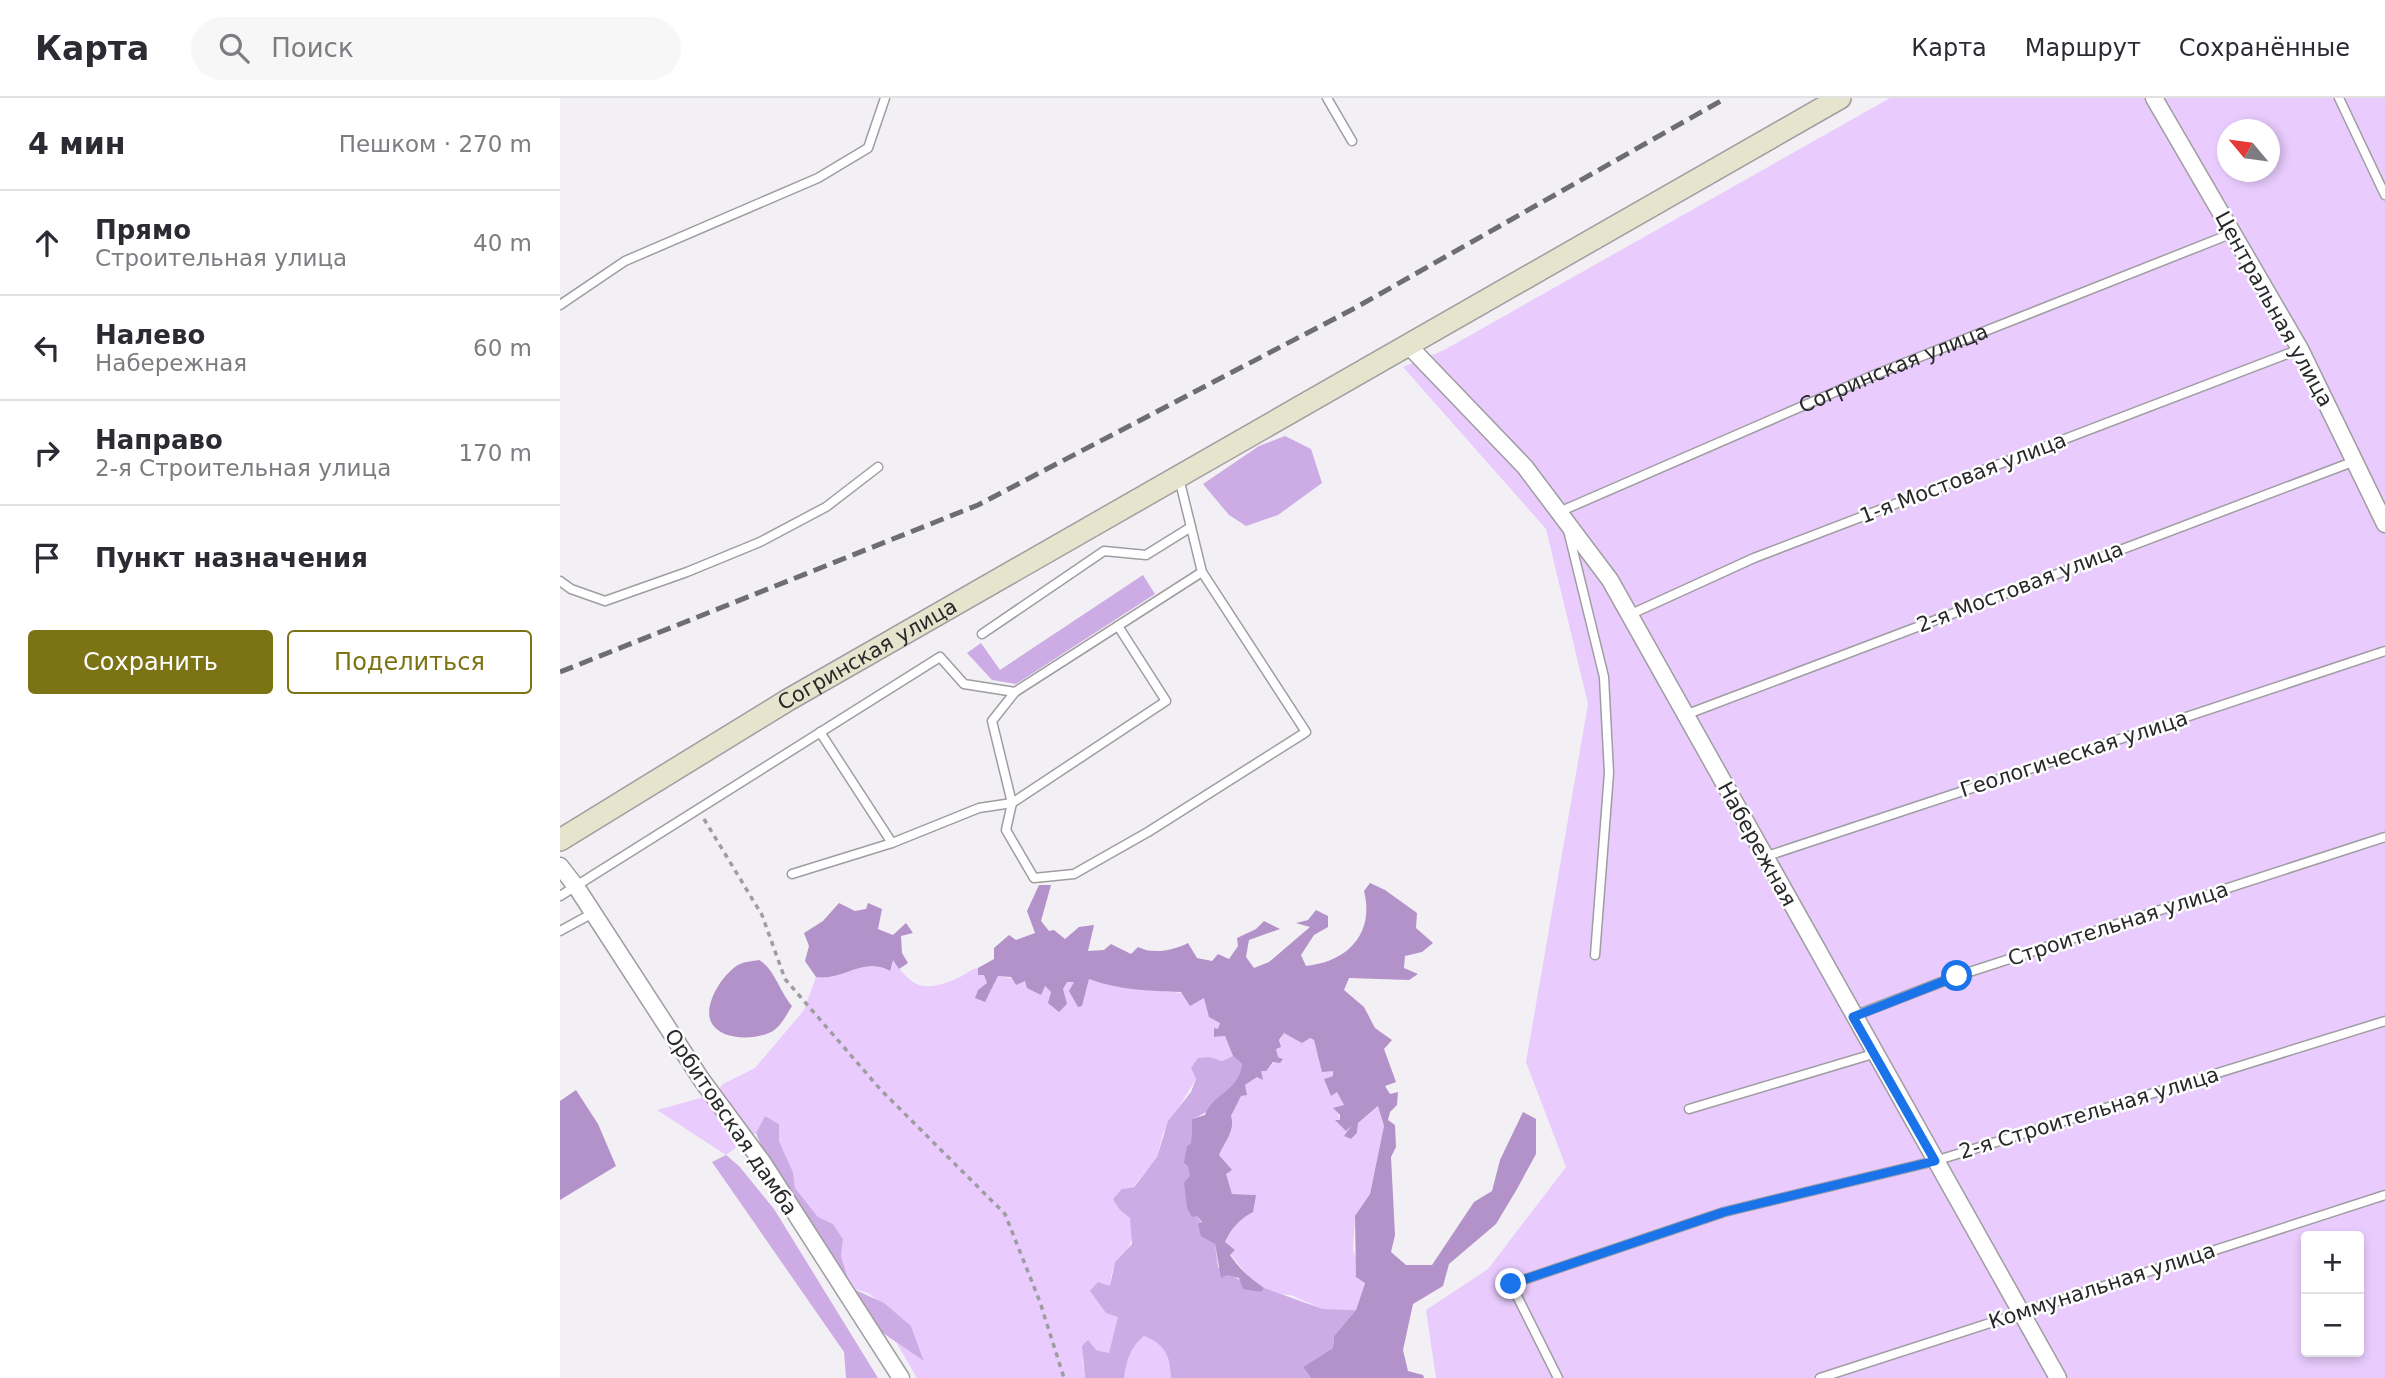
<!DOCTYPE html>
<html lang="ru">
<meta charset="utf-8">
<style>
body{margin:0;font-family:"DejaVu Sans",sans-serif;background:#f7f7f7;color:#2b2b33}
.controls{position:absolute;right:21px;bottom:21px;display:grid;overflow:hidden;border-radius:7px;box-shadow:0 4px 10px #0003}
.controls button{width:63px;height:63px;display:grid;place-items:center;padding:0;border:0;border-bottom:2px solid #e1e1e2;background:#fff;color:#2b2b33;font:35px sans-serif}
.compass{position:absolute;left:1657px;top:21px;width:63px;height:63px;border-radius:50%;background:#fff;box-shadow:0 4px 10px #0003;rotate:299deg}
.stop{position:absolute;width:21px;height:21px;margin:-16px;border:5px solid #1a73e8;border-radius:50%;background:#fff}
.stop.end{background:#1a73e8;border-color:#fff;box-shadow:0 2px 7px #0008}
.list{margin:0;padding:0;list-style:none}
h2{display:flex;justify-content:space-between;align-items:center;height:91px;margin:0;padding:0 28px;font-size:30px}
h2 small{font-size:23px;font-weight:400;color:#7c7c81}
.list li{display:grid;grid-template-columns:46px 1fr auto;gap:21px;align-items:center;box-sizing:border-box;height:105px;padding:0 28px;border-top:2px solid #e1e1e2}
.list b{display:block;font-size:26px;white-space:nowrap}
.list p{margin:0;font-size:23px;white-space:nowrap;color:#7c7c81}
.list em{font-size:23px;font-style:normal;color:#7c7c81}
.actions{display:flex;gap:14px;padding:21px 28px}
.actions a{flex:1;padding:16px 0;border:2px solid #7c7315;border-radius:7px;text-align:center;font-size:24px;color:#7c7315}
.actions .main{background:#7c7315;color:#fff}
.icon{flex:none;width:38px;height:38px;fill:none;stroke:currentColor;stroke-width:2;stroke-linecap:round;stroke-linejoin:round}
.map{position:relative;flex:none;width:1825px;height:1280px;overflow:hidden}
header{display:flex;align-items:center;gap:42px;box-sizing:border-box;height:98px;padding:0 35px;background:#fff;border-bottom:2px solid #e1e1e2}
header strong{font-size:33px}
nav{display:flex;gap:38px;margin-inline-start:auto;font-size:24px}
.search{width:490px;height:63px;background:#f7f7f7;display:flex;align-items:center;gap:18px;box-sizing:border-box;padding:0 24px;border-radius:38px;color:#7c7c81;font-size:26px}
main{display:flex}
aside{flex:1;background:#fff}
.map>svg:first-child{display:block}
.green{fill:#e9ccfd;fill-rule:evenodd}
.forest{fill:#cdabe4}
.water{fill:#b391c9}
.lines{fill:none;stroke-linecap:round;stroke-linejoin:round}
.lane-casing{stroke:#9f9da1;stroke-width:11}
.street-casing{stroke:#9f9da1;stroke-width:19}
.secondary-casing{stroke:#9f9da1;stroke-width:24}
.path{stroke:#9e9da0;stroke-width:3.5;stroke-dasharray:5 5;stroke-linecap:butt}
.lane{stroke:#fff;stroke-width:8}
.street{stroke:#fff;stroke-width:16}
.secondary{stroke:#e6e4cc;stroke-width:21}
.rail{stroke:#6e6d6f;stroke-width:5;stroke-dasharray:14 7;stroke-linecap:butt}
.route{stroke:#1a73e8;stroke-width:9}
.labels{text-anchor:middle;stroke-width:5;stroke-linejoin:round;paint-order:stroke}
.street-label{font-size:21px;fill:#282729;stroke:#fefeff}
</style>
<header>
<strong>Карта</strong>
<div class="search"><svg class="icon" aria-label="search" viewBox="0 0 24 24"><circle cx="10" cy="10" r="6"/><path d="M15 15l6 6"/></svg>Поиск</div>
<nav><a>Карта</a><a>Маршрут</a><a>Сохранённые</a></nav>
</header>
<main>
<aside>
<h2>4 мин<small>Пешком · 270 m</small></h2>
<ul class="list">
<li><svg class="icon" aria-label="ahead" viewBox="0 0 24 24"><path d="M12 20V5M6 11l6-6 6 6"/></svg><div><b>Прямо</b><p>Строительная улица</p></div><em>40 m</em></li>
<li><svg class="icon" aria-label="left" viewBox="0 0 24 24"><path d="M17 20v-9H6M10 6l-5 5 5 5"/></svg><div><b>Налево</b><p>Набережная</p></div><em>60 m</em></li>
<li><svg class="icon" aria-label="right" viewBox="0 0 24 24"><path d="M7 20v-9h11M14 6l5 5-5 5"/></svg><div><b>Направо</b><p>2-я Строительная улица</p></div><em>170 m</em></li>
<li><svg class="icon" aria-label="arrive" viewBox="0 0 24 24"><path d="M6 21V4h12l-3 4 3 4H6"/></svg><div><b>Пункт назначения</b></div></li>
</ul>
<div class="actions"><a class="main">Сохранить</a><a>Поделиться</a></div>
</aside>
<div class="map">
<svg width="1825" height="1280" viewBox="0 0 1825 1280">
<rect width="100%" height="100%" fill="#f2f0f4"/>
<g class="green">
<path d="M1330,0H1825V1280H876L866,1212L928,1171L1006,1069L966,964L1028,606L986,431L843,269L884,252ZM1668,32H1710V74H1668ZM1746,1138H1799V1254H1746Z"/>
<path d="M333,861C353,892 365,894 398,880C405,877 411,871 418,870V876L424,877L427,886L425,904L438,878L465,883L481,897L484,887L491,894L503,891L507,883L515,884L522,908L529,880C566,895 605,890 644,899L660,925L658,932L655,931V939L665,938L673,958L662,963L650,959L631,970L636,981L603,1035L597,1059L573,1089L562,1091L560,1112L570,1120C578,1158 559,1148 552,1174C548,1190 556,1201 558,1217C559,1228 552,1244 549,1255L536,1252L522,1261L525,1280H357L336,1244L364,1262L351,1228L308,1195L291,1190L281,1158L283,1141L273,1126L258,1119L235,1090L233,1074L219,1043V1026L205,1018L196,1035L166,1057L97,1012L155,996L163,986L195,970L244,912L256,879C283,882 303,859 329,873Z"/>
<path d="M724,935L742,944L750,940L754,942L762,973H773V978L764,981L773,995L777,993L784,1007L776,1013L781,1022H775L793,1025L785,1039L792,1041L797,1035L798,1025L819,1008L824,1028L810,1096L795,1119L793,1152L805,1184L796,1212L763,1211L731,1197L713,1196L692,1183L670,1156L675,1153L665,1144L695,1097L672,1096L665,1075L671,1073L658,1057C664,1045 676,1033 671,1019L685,987L697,979L702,981L700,973L723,960L718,959L715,951Z"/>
<path d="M584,1238C606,1247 610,1257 611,1280H564C567,1262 570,1250 584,1238Z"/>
</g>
<g class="forest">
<polygon points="725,338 751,351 762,385 718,417 686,428 669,417 643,386 699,348"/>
<polygon points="583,477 595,496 456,586 432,582 407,555 421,545 440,572"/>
<path d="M673,958L682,966C678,990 655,1013 632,1021L630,1079L624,1084L637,1118L655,1146L658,1169L700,1194L704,1190L763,1211L796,1212L774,1238L773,1250L743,1269L751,1280H611C610,1258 606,1247 584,1238C570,1250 567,1262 564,1280H525L522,1248L528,1242L536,1252L549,1255L558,1219L546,1215L530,1193L538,1184L550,1188L555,1164L572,1146L570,1120L560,1112L553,1101L562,1091L574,1089L597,1059L608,1023L631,994L636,981L631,970L638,960L650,959L662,963Z"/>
<polygon points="205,1018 219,1026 219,1043 233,1074 235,1090 258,1119 273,1126 283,1141 281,1158 291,1190 324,1205 351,1228 364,1263 320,1233 209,1067 196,1035"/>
<polygon points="166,1057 179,1068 214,1111 318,1280 286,1280 284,1254 152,1064"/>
</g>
<g class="water">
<path d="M810,785L825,792L857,815L856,830L873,845L862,854L845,858L844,870L858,876L849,882L789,880L784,892L804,909L815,930L832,942L824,951L836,984L825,988L830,996L838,994L837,1007L830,1014L828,1022L835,1027L836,1049L831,1059L835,1137L831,1154L846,1167H872L914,1104L932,1093L940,1062L963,1014L976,1021V1056L957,1091L936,1126L889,1166L883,1188L853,1206L843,1252L848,1273L863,1277L864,1280H751L743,1269L773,1250L774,1238L796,1212L805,1185L796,1179L795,1118L810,1096L824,1028L818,1008L798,1025L797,1035L791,1041L784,1038L792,1027L786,1033L775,1022H780V1017L773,1010L784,1007L777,994L771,998L764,981L773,978V973L762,974L754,942L750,940L742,945L724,935L719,942L721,949L716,951L718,959L723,961L720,965L713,964L706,973H701L703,982L697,979L685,987L687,997L681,998L671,1018C676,1033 664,1044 659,1057L672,1072L666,1076L672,1096L696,1097L693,1114C679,1121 672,1130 665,1144L675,1152L670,1157C680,1172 690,1180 704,1190L701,1194L683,1191L679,1180L667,1177L661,1180L655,1146L641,1138L638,1126L642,1124L637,1118L632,1119L627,1110L624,1084L630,1078L628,1068L624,1065L627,1048L631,1046L632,1021L645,1017C653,995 677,996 682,966L673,958L665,938L654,939V930L658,931L660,925L649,919L644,900L630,908L621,894C589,893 559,892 529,881L522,908L518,909L509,893L514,884H507L503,891L507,906L499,914L488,905L491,894L485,888L481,897L467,890L465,883L456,887L451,879L438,878L425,904L415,900L418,892L427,885L424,877H418V870L434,861V850L449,837L456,842L475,835L467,813L479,787H491L481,823L489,833L494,832L505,841L519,829L534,827L528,853L544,852L551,846L571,856L578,849C593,857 614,852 628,845L637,860L652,863L658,856L669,861L678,848L677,840L696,831L704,823L720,831L689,842L686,859L694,870L709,864L750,829L736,825L748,822L756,812L768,818V829L754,837L741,857L746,868C787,864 815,836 804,793Z"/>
<path d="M279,805L295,813L306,811L308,805L322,811L318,831L333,837L346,825L353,835L341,838L342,855L348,865L339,871L333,862L330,873C303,858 283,883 256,879L245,863L249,848L244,835L263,823Z"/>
<path d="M199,862C214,870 220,894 232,908C226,917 221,929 211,934C196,942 160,943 151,924C143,906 163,876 178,867C183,864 193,863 199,862Z"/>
<polygon points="16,992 38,1026 56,1068 0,1102 0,1003"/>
</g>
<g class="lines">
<g class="lane-casing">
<g id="lane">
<polyline points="767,0 792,43"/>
<polyline points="1779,0 1825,97"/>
<polyline points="0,207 65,163 258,80 308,50 325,0"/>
<polyline points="619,380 642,474 746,634 588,734 514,776 474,780 446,732 452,705 432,623 455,594 642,474"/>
<path id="s1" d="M999,414L1314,277L1673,135"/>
<polyline points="1008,432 1044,579 1049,675 1035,857"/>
<polyline points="0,483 11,491 45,503 127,474 200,444 266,409 318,369"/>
<polyline points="1069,517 1194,460 1740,251"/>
<polyline points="422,536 544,453 586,457 631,429"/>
<polyline points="1125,617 1795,363"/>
<polyline points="260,634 332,745"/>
<polyline points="1204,759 1825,553"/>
<polyline points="232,776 332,745 419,710 452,705 606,603 558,528"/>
<polyline points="0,798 380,559 404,586 455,594"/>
<polyline points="0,833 33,815"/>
<polyline points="1294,918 1397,878 1825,739"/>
<polyline points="1129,1011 1313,956"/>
<polyline points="998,1280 951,1186 1164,1114 1375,1063 1825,923"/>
<polyline points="1260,1280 1825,1097"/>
</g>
</g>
<g class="street-casing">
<g id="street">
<polyline points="1594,0 1740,251 1825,426"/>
<polyline points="848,247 965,369 1050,482 1498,1280"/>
<polyline points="0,768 17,790 141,981 203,1065 341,1280"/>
</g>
</g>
<g class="secondary-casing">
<g id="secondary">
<path id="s2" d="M0,742L228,602L1280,0"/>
</g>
</g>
<polyline class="path" points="144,721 202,817 225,881 320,991 445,1116 480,1204 504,1280"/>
<use href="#lane" class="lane"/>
<use href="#street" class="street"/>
<use href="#secondary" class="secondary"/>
<polyline class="rail" points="0,574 418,407 795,210 1166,0"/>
</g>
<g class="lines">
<polyline class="route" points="951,1186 1164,1114 1375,1063 1293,919 1397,878"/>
</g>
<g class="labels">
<g class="street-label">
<text transform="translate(1714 211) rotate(61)" y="7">Центральная улица</text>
<text dy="7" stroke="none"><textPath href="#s1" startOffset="364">Согринская улица</textPath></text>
<text transform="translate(1403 380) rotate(-21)" y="7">1-я Мостовая улица</text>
<text transform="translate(1460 489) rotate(-21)" y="7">2-я Мостовая улица</text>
<text dy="7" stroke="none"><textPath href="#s2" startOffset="359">Согринская улица</textPath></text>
<text transform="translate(1514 656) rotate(-18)" y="7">Геологическая улица</text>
<text transform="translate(1197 746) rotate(61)" y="7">Набережная</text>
<text transform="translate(1558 826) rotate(-18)" y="7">Строительная улица</text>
<text transform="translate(1529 1015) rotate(-17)" y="7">2-я Строительная улица</text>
<text transform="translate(171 1024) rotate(56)" y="7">Орбитовская дамба</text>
<text transform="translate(1542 1188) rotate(-18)" y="7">Коммунальная улица</text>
</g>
</g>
</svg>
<div class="controls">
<button>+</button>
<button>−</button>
</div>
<svg class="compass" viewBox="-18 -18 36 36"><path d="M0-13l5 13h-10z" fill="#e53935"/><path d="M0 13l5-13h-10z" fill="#7c7c81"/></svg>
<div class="stop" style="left:1397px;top:878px"></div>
<div class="stop end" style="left:951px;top:1186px"></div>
</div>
</main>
